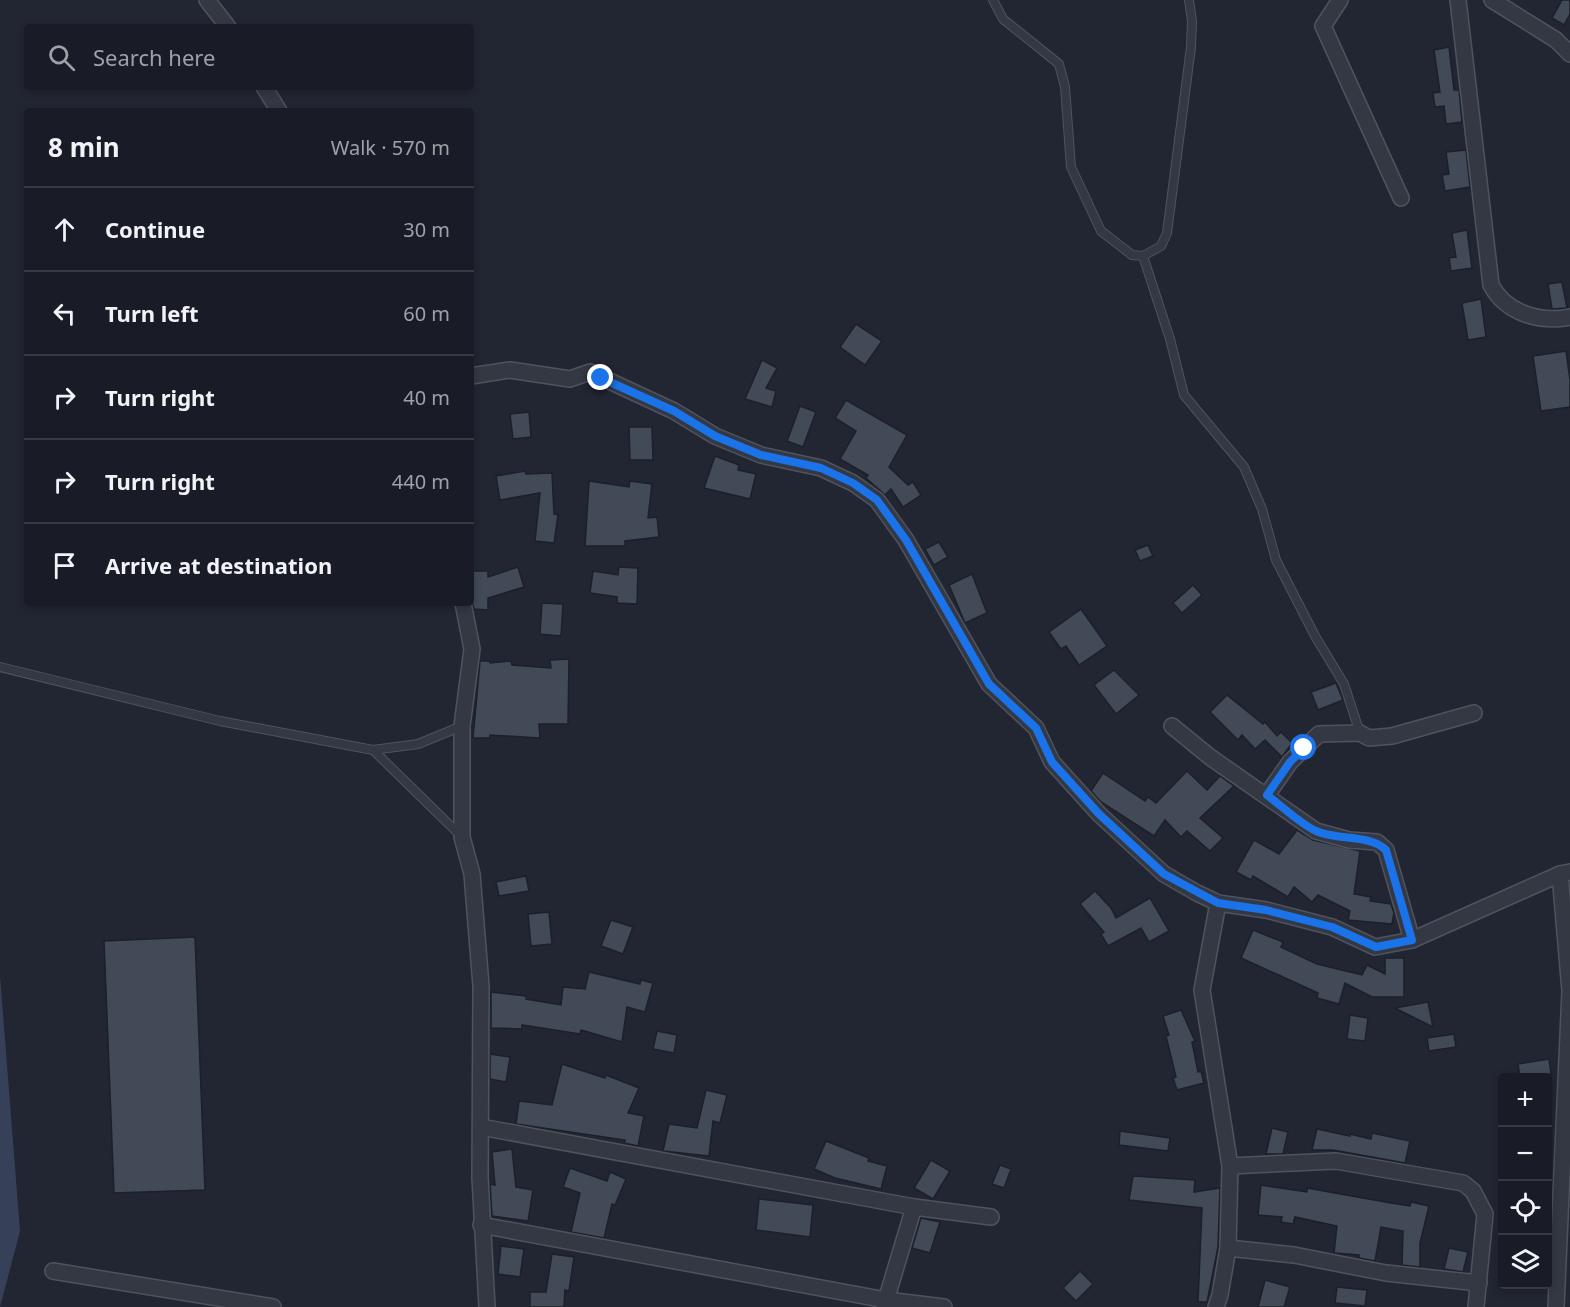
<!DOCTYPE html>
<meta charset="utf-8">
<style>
body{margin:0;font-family:"Noto Sans",sans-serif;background:#22252e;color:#f1f3f6}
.controls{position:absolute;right:18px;bottom:18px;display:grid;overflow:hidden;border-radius:6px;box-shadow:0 3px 9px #0003}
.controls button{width:54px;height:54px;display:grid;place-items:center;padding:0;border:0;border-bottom:2px solid #373a43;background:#191c26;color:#f1f3f6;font:30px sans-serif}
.stop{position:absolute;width:18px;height:18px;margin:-14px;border:4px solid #1a73e8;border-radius:50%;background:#fff}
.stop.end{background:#1a73e8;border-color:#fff;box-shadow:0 2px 6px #0008}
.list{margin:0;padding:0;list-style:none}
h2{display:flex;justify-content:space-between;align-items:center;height:78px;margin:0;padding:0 24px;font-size:26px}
h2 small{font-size:20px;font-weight:400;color:#9fa1a7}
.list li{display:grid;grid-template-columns:39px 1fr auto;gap:18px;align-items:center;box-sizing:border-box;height:84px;padding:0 24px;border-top:2px solid #373a43}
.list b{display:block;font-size:22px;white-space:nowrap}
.list em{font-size:20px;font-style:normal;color:#9fa1a7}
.icon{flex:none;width:33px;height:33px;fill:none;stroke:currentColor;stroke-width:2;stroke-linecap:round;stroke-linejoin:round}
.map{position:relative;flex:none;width:1570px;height:1307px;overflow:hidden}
.search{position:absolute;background:#191c26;box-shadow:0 3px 9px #0003;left:24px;top:24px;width:450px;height:66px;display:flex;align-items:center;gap:15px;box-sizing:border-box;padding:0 21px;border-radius:6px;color:#9fa1a7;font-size:22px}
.panel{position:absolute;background:#191c26;box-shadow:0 3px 9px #0003;left:24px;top:108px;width:450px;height:498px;border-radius:6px}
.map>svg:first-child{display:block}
.water{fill:#364058}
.building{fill:#424957;stroke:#1b202a;stroke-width:1.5}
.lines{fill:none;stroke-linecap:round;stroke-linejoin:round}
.lane-casing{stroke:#4e535e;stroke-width:10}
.street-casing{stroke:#4e535e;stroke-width:18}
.lane{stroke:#343843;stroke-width:8}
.street{stroke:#343843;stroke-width:15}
.route{stroke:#1a73e8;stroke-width:8}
</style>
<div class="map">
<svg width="1570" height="1307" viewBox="0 0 1570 1307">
<rect width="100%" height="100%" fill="#212632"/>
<polygon class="water" points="0,976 20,1231 0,1307"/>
<g class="building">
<polygon points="1562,0 1570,0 1570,14 1564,25 1552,18"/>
<polygon points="1449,47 1454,90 1459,90 1462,122 1446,124 1444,106 1435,107 1433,93 1440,92 1434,50"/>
<polygon points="1466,150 1470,187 1445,191 1442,175 1449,174 1446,152"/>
<polygon points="1467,230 1472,268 1451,271 1449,258 1456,257 1452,233"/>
<polygon points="1562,282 1567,308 1552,309 1548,284"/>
<polygon points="1481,299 1486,337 1468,340 1462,303"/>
<polygon points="856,324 882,341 865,365 840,347"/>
<polygon points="1566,351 1570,380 1570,407 1541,411 1533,356"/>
<polygon points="762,360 777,368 766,388 776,391 772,407 745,399"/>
<polygon points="846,400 907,435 889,467 908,485 913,482 921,495 903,507 891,489 885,495 866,478 868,475 840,459 856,431 835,418"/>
<polygon points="800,406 816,412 803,447 787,441"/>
<polygon points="529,412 531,437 513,439 510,414"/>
<polygon points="629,427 652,427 653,460 630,460"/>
<polygon points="715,456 739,465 738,470 756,474 750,499 704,488"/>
<polygon points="525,471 526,474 552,473 554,514 558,515 554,543 535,541 540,493 500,500 496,476"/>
<polygon points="589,481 629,487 630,481 652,484 648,518 657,517 659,537 625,541 625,546 585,546"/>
<polygon points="939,542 948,557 934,565 925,549"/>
<polygon points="1148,545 1153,556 1140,561 1135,550"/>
<polygon points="518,567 524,587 488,598 488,610 474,609 471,598 471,571 488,571 488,577"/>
<polygon points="619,567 638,568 637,604 617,603 617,597 590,593 593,571 618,575"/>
<polygon points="972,574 987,613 965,623 949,585"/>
<polygon points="1193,585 1202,595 1182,613 1173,603"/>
<polygon points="542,603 563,604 561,636 540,634"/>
<polygon points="1081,609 1107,646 1079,665 1066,646 1061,649 1049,632"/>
<polygon points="569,659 568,724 539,724 540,738 490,735 490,738 473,738 480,661 490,661 490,663 511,661 512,665 551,668 550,660"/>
<polygon points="1114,670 1139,695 1116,714 1094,685"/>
<polygon points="1336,683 1343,700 1318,710 1311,692"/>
<polygon points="1227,695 1263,724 1265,722 1277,736 1281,732 1292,743 1282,757 1265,740 1255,749 1242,735 1238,740 1210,712"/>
<polygon points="1187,771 1207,790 1220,776 1234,786 1200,818 1223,838 1210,851 1187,831 1181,837 1165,820 1154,836 1101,802 1091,791 1103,773 1145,801 1148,797 1156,803"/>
<polygon points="1297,830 1313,840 1360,851 1354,894 1371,897 1370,901 1391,904 1394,913 1392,924 1348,920 1350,911 1318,895 1312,902 1294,887 1288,897 1253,876 1251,880 1236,872 1254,840 1279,854"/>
<polygon points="526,876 529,891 499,896 496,882"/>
<polygon points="1095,891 1111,908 1116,918 1150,898 1169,931 1149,942 1141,928 1108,946 1101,934 1104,932 1080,904"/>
<polygon points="549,912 552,944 531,946 528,914"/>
<polygon points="611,920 633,927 623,954 601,946"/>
<polygon points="1253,930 1283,942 1281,947 1317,964 1362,975 1367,965 1385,974 1385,958 1404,958 1404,997 1372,997 1345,983 1339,1004 1317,998 1318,993 1241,958"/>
<polygon points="195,937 205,1190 114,1193 104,941"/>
<polygon points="589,972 640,984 641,980 653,983 645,1012 627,1007 622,1042 581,1030 580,1034 522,1025 522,1029 491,1028 491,992 526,996 526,999 561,1005 563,987 585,989"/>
<polygon points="1428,1002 1433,1027 1395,1008"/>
<polygon points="1181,1010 1195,1041 1192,1042 1198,1072 1201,1071 1204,1083 1177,1090 1173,1078 1176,1077 1166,1036 1169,1035 1163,1016"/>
<polygon points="1350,1015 1368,1018 1365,1041 1347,1039"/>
<polygon points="657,1031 677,1035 674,1053 653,1049"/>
<polygon points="1454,1034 1456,1047 1429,1051 1427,1038"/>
<polygon points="490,1054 510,1057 506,1082 490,1079"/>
<polygon points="1549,1059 1551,1074 1520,1077 1518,1064"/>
<polygon points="562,1064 605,1078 606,1075 639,1088 628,1113 644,1116 638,1146 624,1143 625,1140 516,1124 519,1101 552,1105"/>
<polygon points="706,1090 727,1095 720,1123 713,1121 709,1156 663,1151 669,1124 697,1128"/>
<polygon points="1272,1128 1288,1132 1283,1154 1266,1154"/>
<polygon points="1317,1129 1350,1136 1350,1134 1371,1139 1372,1133 1410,1141 1405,1163 1333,1150 1312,1150"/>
<polygon points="1120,1131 1170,1138 1168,1151 1119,1145"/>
<polygon points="826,1141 869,1158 868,1161 887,1166 881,1189 835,1178 814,1169"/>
<polygon points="512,1149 516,1187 533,1190 528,1221 492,1216 490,1184 495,1185 492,1152"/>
<polygon points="931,1160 950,1171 933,1199 914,1188"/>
<polygon points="1000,1165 1011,1169 1004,1188 992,1184"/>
<polygon points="570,1168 607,1181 610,1172 626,1179 615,1205 612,1204 604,1238 571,1232 580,1193 563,1187"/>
<polygon points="1133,1176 1195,1180 1194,1192 1220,1188 1218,1247 1207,1302 1198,1302 1202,1208 1129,1200"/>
<polygon points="1261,1185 1307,1192 1307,1188 1391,1203 1410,1206 1411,1202 1429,1206 1420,1243 1420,1267 1402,1265 1403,1231 1381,1227 1375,1261 1359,1258 1359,1255 1334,1253 1337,1226 1295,1217 1293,1224 1281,1222 1282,1217 1258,1215"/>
<polygon points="759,1199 813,1205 810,1237 756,1230"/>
<polygon points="921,1218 940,1222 930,1253 912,1248"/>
<polygon points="501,1246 524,1249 520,1277 498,1274"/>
<polygon points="1449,1248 1468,1252 1463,1272 1444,1269"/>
<polygon points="552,1254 574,1257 569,1291 565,1290 564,1307 530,1307 530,1292 546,1292"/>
<polygon points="1080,1271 1093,1284 1076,1301 1063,1288"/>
<polygon points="1265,1280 1290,1287 1284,1307 1258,1307"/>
<polygon points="1337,1287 1367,1290 1365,1306 1335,1303"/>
</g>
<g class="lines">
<g class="lane-casing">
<g id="lane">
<polyline points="993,0 1003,19 1059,64 1065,87 1071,167 1101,231 1132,255 1143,256 1161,246 1167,233 1191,47 1192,21 1189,0"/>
<polyline points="1143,256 1170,339 1184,395 1244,467 1262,509 1276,560 1315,636 1344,684 1360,733"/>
<polyline points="0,667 220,721 373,750 461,836"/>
<polyline points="373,750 418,744 462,726"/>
</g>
</g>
<g class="street-casing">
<g id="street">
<polyline points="207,0 228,27"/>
<polyline points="1340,0 1323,26 1401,198"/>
<path d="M1458,0L1491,285C1506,313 1539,323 1570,317"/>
<polyline points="1492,0 1556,40 1570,54"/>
<polyline points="264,87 279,111"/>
<polyline points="471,376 510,370 570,379 590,372 674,411 715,436 761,455 821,468 853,483 877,500 906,540 989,684 1036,728 1052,762 1099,814 1164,874 1197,893 1218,903 1266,910 1332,927 1375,947 1412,940 1560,874 1570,872"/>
<polyline points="463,603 472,649 462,726 462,837 472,874 481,986 480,1177 487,1307"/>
<polyline points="1172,726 1210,757 1316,831 1349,840 1377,842 1386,850 1412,940"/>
<polyline points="1267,795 1290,762 1319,734 1360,733 1369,738 1392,736 1474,713"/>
<polyline points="481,1127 914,1207 991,1217"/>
<polyline points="1230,1166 1336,1161 1463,1183 1473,1191 1485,1214 1476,1307"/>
<polyline points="481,1225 886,1300 944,1307"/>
<polyline points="1228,1248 1294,1255 1386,1273 1479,1283"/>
<polyline points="53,1271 273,1307"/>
<polyline points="884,1307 914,1207"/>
<polyline points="1216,1307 1220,1295 1228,1248 1230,1166 1202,990 1218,903"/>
<polyline points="1556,1307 1570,991 1560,874"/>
</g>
</g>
<use href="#lane" class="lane"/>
<use href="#street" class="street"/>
</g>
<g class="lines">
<path class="route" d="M601,378L674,411L715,436L761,455L821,468L853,483L877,500L906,540L989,684L1036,728L1052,762L1099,814L1164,874L1218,903L1266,910L1332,927L1376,947L1412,940L1386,850C1369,834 1339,841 1316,831C1299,823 1283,807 1267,795L1290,762L1304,748"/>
</g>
</svg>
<div class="controls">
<button>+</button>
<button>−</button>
<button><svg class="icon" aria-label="locate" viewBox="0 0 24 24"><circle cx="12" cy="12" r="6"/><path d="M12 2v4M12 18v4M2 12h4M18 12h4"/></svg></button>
<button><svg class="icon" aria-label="layers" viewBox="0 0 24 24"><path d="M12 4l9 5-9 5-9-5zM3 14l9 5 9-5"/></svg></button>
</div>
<div class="stop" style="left:1304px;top:748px"></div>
<div class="stop end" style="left:601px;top:378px"></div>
<div class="search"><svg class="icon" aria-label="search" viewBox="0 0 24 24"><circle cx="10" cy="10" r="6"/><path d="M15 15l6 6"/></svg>Search here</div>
<section class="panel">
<h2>8 min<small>Walk · 570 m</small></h2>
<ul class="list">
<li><svg class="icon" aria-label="ahead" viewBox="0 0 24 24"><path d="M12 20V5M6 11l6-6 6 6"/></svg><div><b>Continue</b></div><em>30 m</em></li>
<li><svg class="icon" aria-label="left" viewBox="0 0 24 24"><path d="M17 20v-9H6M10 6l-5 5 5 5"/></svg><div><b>Turn left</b></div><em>60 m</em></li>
<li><svg class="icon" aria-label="right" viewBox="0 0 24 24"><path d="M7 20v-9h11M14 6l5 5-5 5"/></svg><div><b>Turn right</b></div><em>40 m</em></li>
<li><svg class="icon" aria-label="right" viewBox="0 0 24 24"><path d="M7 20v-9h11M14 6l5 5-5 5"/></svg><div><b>Turn right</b></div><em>440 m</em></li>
<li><svg class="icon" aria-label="arrive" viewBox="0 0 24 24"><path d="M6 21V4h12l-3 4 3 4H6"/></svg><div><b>Arrive at destination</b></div></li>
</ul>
</section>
</div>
